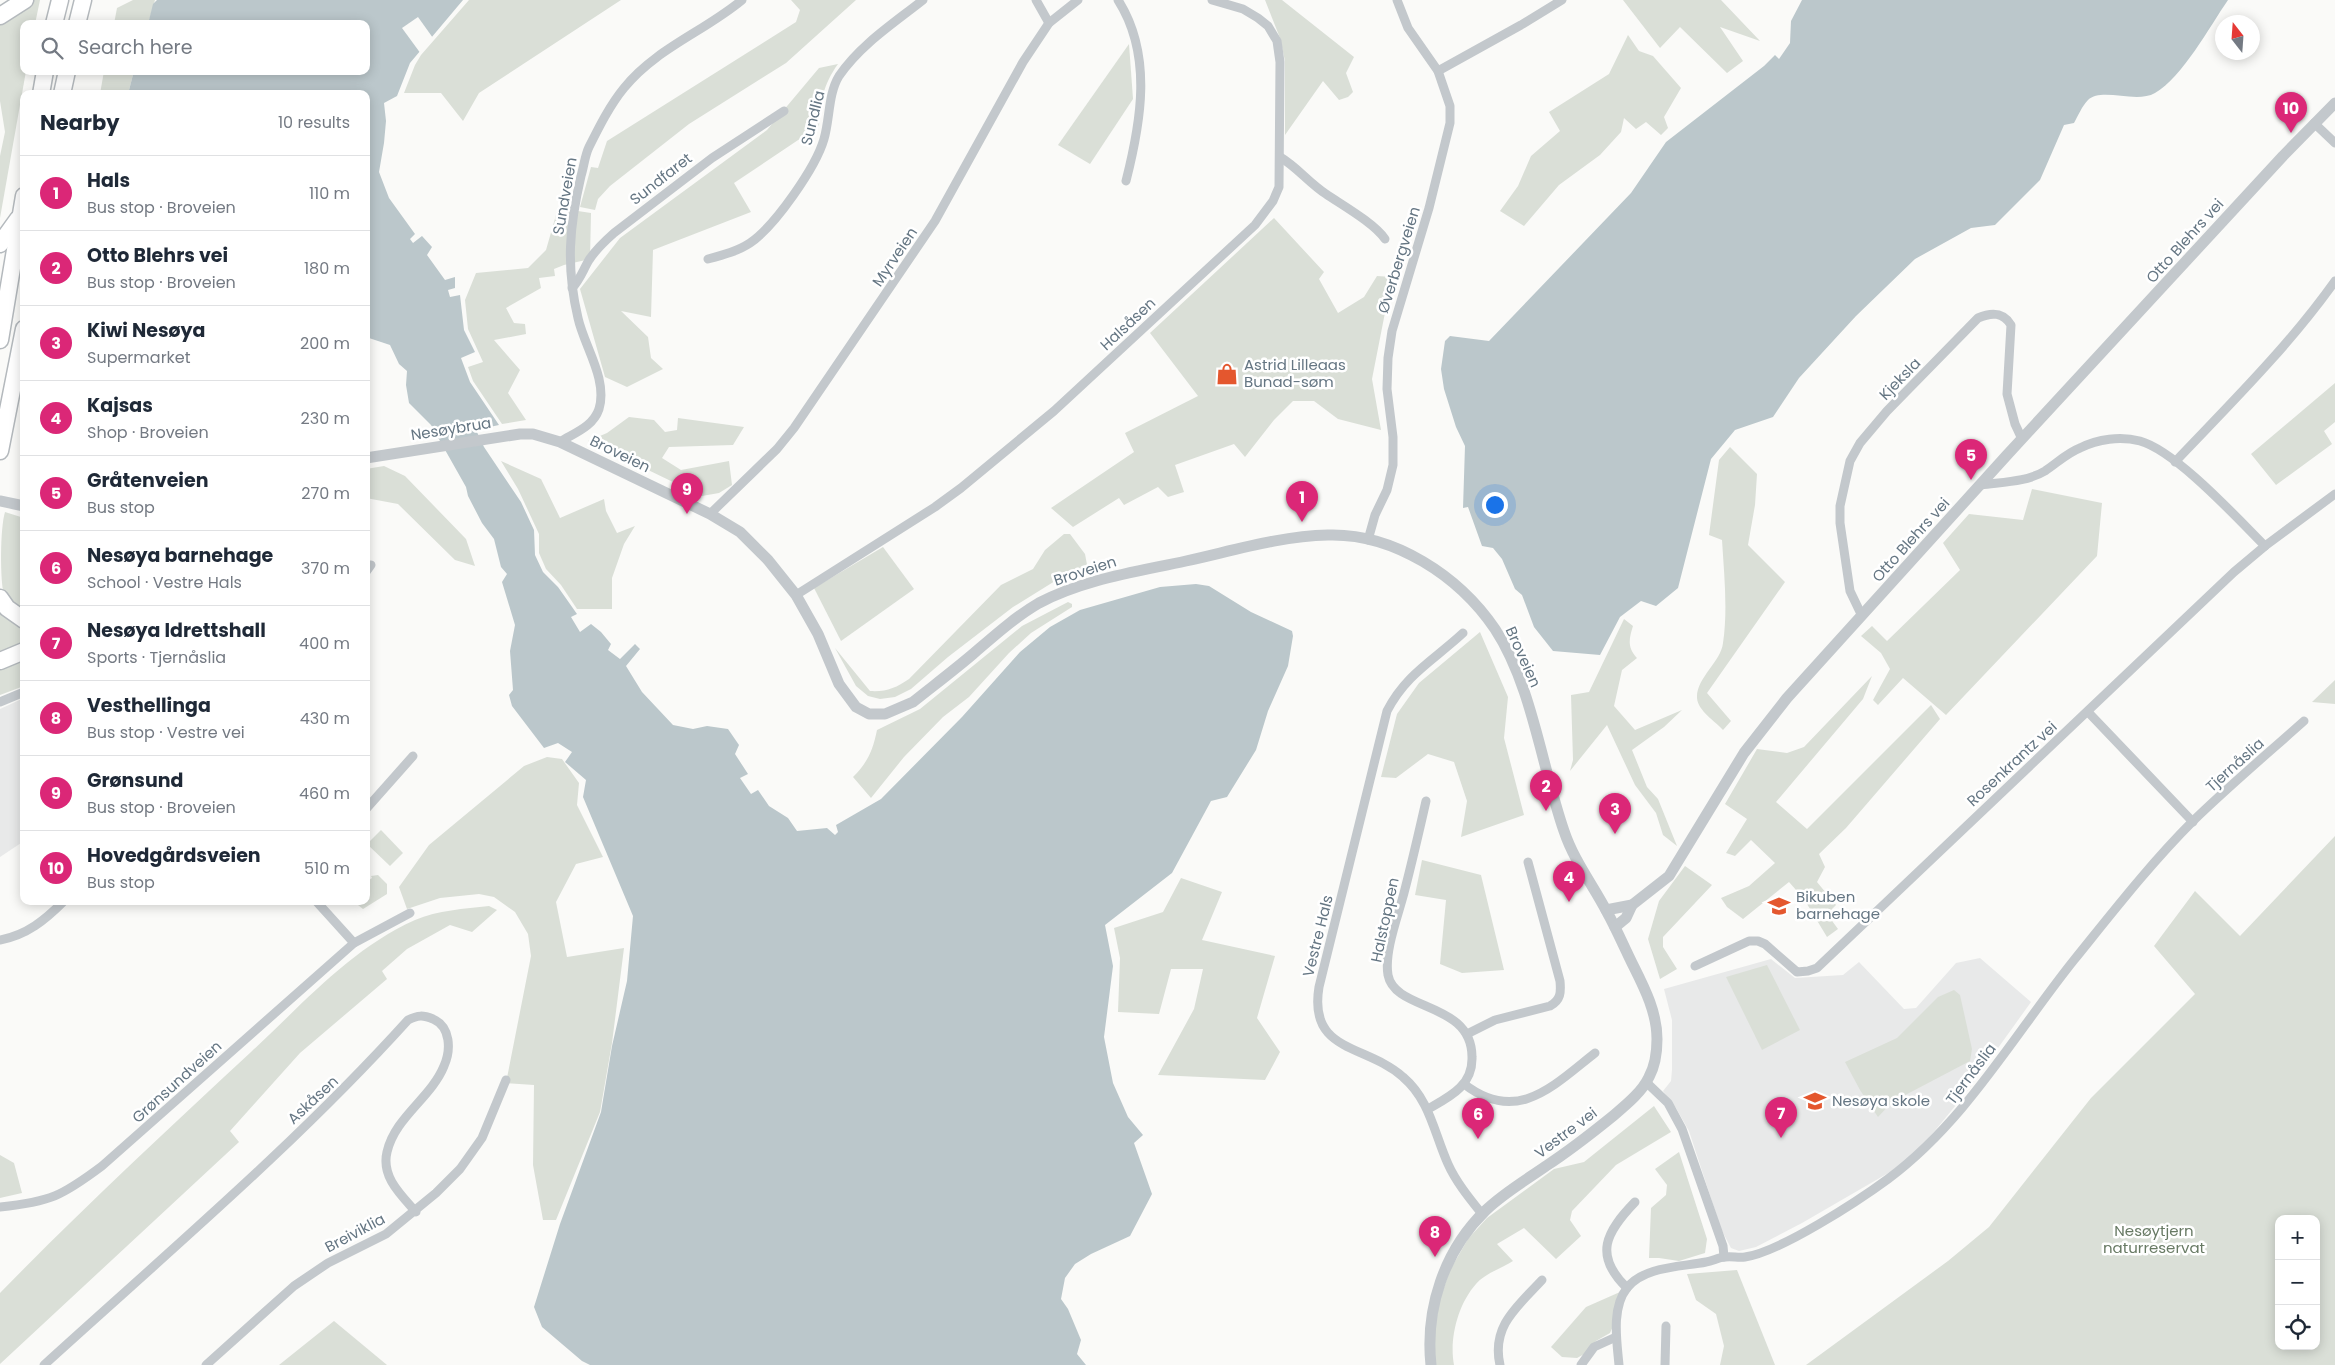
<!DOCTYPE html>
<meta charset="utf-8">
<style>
body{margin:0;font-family:Poppins,sans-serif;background:#f2f2f3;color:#1f2937}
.controls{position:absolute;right:15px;bottom:15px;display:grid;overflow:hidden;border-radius:10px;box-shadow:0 2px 12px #0003}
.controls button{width:45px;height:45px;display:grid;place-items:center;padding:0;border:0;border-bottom:1px solid #e0e1e3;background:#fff;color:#1f2937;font:25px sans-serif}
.compass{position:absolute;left:2215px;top:15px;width:45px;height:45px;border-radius:50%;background:#fff;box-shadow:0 2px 12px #0003;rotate:343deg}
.you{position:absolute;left:1494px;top:504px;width:18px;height:18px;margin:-12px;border:4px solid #fff;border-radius:50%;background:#1a73e8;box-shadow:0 0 0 8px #1a73e833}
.badge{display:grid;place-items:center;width:32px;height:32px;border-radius:50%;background:#db2777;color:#fff;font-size:16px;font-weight:700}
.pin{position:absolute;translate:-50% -41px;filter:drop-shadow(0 1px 2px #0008)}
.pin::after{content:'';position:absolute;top:26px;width:18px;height:15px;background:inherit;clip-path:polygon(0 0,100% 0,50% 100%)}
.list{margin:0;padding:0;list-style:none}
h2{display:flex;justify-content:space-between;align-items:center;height:65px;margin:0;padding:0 20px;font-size:21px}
h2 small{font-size:16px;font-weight:400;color:#747a83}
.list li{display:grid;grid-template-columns:32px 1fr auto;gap:15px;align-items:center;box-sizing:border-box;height:75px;padding:0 20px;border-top:1px solid #e0e1e3}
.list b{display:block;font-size:19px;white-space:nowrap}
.list p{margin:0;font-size:16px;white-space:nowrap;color:#747a83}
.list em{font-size:16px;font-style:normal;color:#747a83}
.icon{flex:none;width:28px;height:28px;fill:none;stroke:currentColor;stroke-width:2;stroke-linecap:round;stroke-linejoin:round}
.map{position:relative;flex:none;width:2335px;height:1365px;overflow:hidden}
.search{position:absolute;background:#fff;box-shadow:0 2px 12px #0003;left:20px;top:20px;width:350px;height:55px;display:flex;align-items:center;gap:12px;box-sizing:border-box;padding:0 18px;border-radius:10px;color:#747a83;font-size:19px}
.panel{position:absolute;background:#fff;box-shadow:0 2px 12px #0003;left:20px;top:90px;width:350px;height:815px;border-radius:10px}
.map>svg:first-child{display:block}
.built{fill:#e8e9e9}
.green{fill:#dadfd7;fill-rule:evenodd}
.water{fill:#bbc7cb}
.pier{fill:#fafaf8}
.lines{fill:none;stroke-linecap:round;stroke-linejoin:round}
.motorway-casing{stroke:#b4b9bd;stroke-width:19}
.minor{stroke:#c3c8cc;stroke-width:9}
.tertiary{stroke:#c3c8cc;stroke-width:11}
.motorway{stroke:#fff;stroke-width:16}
.labels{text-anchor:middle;stroke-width:5;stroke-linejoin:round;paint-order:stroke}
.street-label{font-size:15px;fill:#657683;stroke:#fff}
.poi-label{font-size:15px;fill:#657683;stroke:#fff;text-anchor:start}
.park-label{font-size:15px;fill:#687a64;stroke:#fff}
</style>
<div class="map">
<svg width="2335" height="1365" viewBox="0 0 2335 1365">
<rect width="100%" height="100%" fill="#fafaf8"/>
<g class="built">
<polygon points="24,698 24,841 0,857 0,709"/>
<polygon points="1980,958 2031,1002 1965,1094 1919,1150 1890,1172 1802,1223 1756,1247 1739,1251 1731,1248 1721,1229 1689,1131 1676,1108 1663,1091 1671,1081 1672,1070 1672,1020 1664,989 1771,959 1795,978 1843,975 1859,962 1904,1009 1916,1008 1956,963"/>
</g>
<g class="green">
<polygon points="34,0 40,0 35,24 24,24 24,71 26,71 0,218 0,156 5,132 0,101 0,24 19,13"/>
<polygon points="133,0 155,0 148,24 114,24 117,8"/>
<polygon points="469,0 621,0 479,93 463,121 441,93 404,93 415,65 421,55"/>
<polygon points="791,0 856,0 786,63 689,124 610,186 598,199 595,210 580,207 591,167 598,168 607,141 796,22 800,10"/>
<polygon points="1265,0 1282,0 1354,57 1346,73 1353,92 1348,97 1339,100 1323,81 1285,135 1285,61 1280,38"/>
<polygon points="1623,0 1721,0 1760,41 1720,27 1743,61 1727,73 1680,27 1660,48"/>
<polygon points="1628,35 1639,51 1653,56 1681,88 1664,117 1668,128 1661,135 1646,122 1636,129 1624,118 1621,132 1600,155 1559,185 1524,226 1500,211 1518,186 1531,156 1560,131 1549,112 1609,74"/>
<polygon points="1129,44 1133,99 1090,164 1058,145"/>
<path d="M838,64C823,85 821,100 819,126L734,183L751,212L653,250L651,317L621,311L648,337L651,358L663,369L627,387L605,377L580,289L620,238L767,130L819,68Z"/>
<polygon points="104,71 134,71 128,94 100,94"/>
<polygon points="558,208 591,213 590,259 564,265 554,269 555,276 539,278 541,288 506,308 514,323 525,324 526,334 494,340 520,370 508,393 526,420 502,424 473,381 468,367 483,362 468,329 465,300 476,273 528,268 546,250"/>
<polygon points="1274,218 1324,272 1319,279 1338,313 1364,297 1377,276 1392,277 1372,379 1381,430 1338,419 1314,401 1293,401 1274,420 1245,457 1234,444 1175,465 1184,492 1168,497 1158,487 1124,505 1119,498 1073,527 1051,508 1134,452 1125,433 1198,396 1150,333"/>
<polygon points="2335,383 2335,422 2324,431 2332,444 2276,485 2251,454"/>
<polygon points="629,417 654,420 665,432 677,430 678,418 744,427 733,445 669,447 662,458 681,470 729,461 732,485 719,493 702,496 588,441 607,433"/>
<path d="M1730,447L1757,474L1755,505L1748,545L1785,582L1707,693L1731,721L1723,730C1715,721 1698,711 1697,698C1696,678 1721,662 1723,643C1728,610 1724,573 1722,540L1709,535L1719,460Z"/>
<polygon points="501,461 541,479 560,518 604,499 606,511 617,533 635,526 624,544 612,578 612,609 577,609 561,585 546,569 539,553 539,534 518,489"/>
<polygon points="384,466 405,476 466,539 475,566 455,560 398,504 366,498 366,469"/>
<polygon points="2032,489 2102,503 2097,556 1946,715 1903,678 1878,705 1873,700 1890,669 1881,653 1861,636 1872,626 1887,641 1960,570 1943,543 1969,514 2023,520"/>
<path d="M5,512L24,518V614C17,608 8,602 4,595C0,581 0,528 5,512Z"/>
<path d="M1064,534H1070L1085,554L1088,570L1055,581L1013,607L948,657L911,689L895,697L880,699L868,696L856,686L835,648L870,691C886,692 896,688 909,679L1001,585L1033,569L1045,550Z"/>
<polygon points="883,547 914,589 841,641 814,588"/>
<path d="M1068,602L1072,604V607L1031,633L1009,653L969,697L943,717L904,757L871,798L853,777C868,762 873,750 877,730L920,709L1022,626Z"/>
<polygon points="0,611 15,625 24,628 24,644 0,653"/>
<path d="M1624,619L1633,626C1629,639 1627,647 1637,658L1622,670L1614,706L1635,730L1682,710L1664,727L1632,750L1647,787L1658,799L1677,846L1663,835L1656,813L1635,785L1607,725L1570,771L1573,760L1571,695L1589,692Z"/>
<polygon points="1480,632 1508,697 1504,738 1524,815 1461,837 1467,801 1454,762 1428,754 1396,778 1381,777 1397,714 1419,683"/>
<polygon points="24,658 24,686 0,695 0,667"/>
<polygon points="1872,676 1863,699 1776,802 1807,829 1931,705 1940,719 1846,828 1819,854 1825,867 1817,882 1836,905 1827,914 1838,929 1827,937 1804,899 1789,882 1743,919 1727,907 1721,898 1749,886 1775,863 1751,840 1735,856 1726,853 1747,819 1725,804 1757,749 1787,753 1804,747"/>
<polygon points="2335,680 2335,704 2312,702"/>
<polygon points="547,757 562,759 579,783 577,805 603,857 576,864 556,902 567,957 624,948 612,1043 600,1112 556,1220 543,1220 533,1165 534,1085 506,1083 531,956 528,934 515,912 494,897 479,894 440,898 407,909 399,887 429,845 524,766"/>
<polygon points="381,830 403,853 390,866 367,844"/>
<path d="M2335,836V1365H1806L1948,1261L1989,1227L2091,1098L2195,994L2154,946L2195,891L2240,936ZM2279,1219H2316V1346H2279Z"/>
<polygon points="1422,860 1481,875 1504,970 1462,973 1440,964 1446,900 1415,895"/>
<polygon points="1685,866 1712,885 1663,937 1663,947 1677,969 1660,979 1648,939 1659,901"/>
<polygon points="378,875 387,884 387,894 363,909 353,901 366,901 366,882 372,878 371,876"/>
<polygon points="1181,878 1222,892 1202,940 1275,956 1257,1018 1280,1052 1265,1080 1158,1075 1194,1009 1203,969 1171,969 1159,1014 1118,1012 1120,958 1114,928 1163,912"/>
<path d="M489,906L497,910L472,932L450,925L407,949L382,971L387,979L300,1053L230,1131L239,1142L0,1364V1293C81,1210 166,1131 251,1052C302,1005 350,949 415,920C438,910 464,909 489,906Z"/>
<polygon points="1767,965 1800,1030 1762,1050 1726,977"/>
<polygon points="1954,990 1960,995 1972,1049 1970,1061 1892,1102 1878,1117 1860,1090 1845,1062 1897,1038 1938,997"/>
<path d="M1654,1106L1671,1132L1616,1165L1572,1211L1570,1220L1581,1236L1556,1259L1524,1228L1497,1244L1513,1261C1502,1268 1484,1274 1476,1284C1458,1304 1449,1339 1454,1365H1435L1434,1336L1439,1302L1450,1270L1468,1239L1487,1218L1554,1169L1584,1162Z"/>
<polygon points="1679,1152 1707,1239 1705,1253 1679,1261 1659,1258 1649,1258 1651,1208 1666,1195 1667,1185 1655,1169"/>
<polygon points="0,1155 14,1163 22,1193 0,1198"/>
<polygon points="1737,1270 1775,1365 1720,1365 1724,1346 1716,1314 1696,1300 1687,1274"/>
<polygon points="1620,1292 1614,1324 1610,1333 1596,1341 1588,1352 1577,1358 1562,1357 1551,1347 1586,1307"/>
<polygon points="334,1321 387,1365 279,1365"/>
</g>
<g class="water">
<polygon points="157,0 463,0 410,63 397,96 384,103 386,121 384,143 379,172 389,198 415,234 410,239 413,243 422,236 432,247 427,255 445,280 455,277 455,288 448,290 450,297 460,295 464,330 475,352 461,358 470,382 499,425 476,430 484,447 521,502 534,530 535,555 543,572 558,587 577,614 571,617 580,632 591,624 601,632 611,644 608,650 620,659 635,644 640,649 626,666 642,692 673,725 693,729 707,726 728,729 739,745 735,754 748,774 740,778 751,794 758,790 769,806 788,818 797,831 827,828 835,835 838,832 836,825 881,799 962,717 1020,652 1050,627 1080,610 1160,587 1196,584 1209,586 1251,612 1292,631 1293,636 1288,666 1268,711 1256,750 1227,797 1211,801 1172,873 1105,925 1113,966 1104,1037 1113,1083 1128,1117 1143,1135 1134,1143 1152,1194 1130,1236 1091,1254 1075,1264 1065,1278 1061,1299 1068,1309 1081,1340 1077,1354 1086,1365 590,1365 582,1361 542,1327 534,1307 560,1224 601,1112 612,1046 627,981 633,916 583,797 586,780 565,762 572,752 558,743 544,748 512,706 509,695 513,690 510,651 515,625 502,582 507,574 501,567 494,539 482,523 468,496 466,487 431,425 409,403 406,385 407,371 399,364 390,345 366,337 366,94 128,94 134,71 366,71 366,24 148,24 153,4"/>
<path d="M1802,0H2228C2210,26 2182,78 2155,93C2136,104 2102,87 2088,100C2082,106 2078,116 2074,123L2064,125L2040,180L1995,225L1971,228L1915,259L1856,316L1799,378L1773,417L1735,430L1711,459L1678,588L1656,606L1641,601L1620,617L1600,655L1553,651L1534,627L1522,595L1515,589L1502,559L1493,548L1482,546L1468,507L1463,508L1465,446L1456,427L1444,389L1441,369L1445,341L1450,336L1489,341L1631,193L1666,142L1764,66L1775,55L1779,59L1790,43L1791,21Z"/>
</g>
<polygon class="pier" points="418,17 433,38 421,54 402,28"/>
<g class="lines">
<g class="motorway-casing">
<g id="motorway">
<polyline points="0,16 25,0"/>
<polyline points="54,24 60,0"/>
<polyline points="77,24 83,0"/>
<polyline points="41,94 45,71"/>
<polyline points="62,94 67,71"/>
<polyline points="0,244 18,219"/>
<polyline points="0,340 24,196"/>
<polyline points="0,451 24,329"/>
<polyline points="0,598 7,608 24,620"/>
<polyline points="0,661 24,651"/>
</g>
</g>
<g class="minor">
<polyline points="1036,0 1049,23"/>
<path d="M1118,0C1153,55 1141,122 1126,181"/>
<polyline points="1438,71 1521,25 1562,0"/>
<polyline points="2314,123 2335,143"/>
<path d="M1280,157C1297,167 1309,183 1326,194C1342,205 1374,223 1385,239"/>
<path d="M708,259C723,255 738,251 750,243C775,226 816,167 824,139C830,119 828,94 839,76C860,45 894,23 923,0"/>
<path d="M572,288C580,280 583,270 589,260C596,249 605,241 614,233L712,158L784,111"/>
<path d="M560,442C574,433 593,427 599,409C608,379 584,346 578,318C566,267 569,227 581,176C584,166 585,155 589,147C599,127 610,105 624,88C655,49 705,31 742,0"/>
<path d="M2175,462C2231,403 2288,347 2335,281"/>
<path d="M1981,485C2002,482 2027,482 2045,471C2057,463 2067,453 2080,448C2098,439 2120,436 2140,441C2176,451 2237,518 2265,546"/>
<polyline points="710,514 777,449 794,428 935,221 1023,62 1049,23 1078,0"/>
<polyline points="1368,540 1375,515 1387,490 1393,465 1393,437 1387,389 1388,358 1392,331 1429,208 1450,123 1450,106 1438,71 1408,28 1397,0"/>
<polyline points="366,572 371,565"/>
<polyline points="796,595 935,507 961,488 1054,411 1255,225 1273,201 1279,187 1280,62 1277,41 1268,26 1258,18 1243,9 1212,0"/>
<path d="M1862,616L1850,591L1840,523V506L1850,461L1860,443L1887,411L1978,318C1992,312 2003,312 2011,325L2007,394L2015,424L2022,439"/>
<path d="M1463,633C1434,660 1406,674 1387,711L1319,987C1308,1053 1366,1044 1403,1077C1430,1100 1434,1133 1448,1164C1456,1182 1470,1199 1482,1214"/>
<polyline points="0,702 24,692"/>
<polyline points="2088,712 2193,822"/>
<path d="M1426,801C1419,832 1412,862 1404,893C1398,916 1384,952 1388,975C1395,1012 1472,1001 1472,1057C1473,1086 1449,1097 1428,1109"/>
<polyline points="366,809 413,756"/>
<polyline points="316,901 354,943"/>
<path d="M0,940C27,935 45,920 64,901"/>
<polyline points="1695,966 1749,941 1758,941 1765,944 1797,972 1808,971 1817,968 2234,572 2265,546 2335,494"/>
<path d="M1467,1034L1495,1020L1550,1006C1561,1000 1561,992 1560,981L1528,862"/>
<polyline points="1646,1082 1668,1103 1682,1129 1723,1246 1724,1257"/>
<path d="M1464,1084C1517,1125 1553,1086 1595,1053"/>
<path d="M0,1207C50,1202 62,1196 102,1166L354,943L410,913"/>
<path d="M1627,1288C1593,1255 1606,1232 1635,1202"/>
<path d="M44,1365C167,1253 296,1144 408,1020C418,1015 423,1015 433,1019C451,1027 451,1050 444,1066C431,1098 395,1117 387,1152C381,1177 401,1195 416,1212"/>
<polyline points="206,1365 294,1286 328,1263 386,1234 436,1193 460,1169 482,1138 506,1080"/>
<path d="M1500,1365C1491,1326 1518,1306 1542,1280"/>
<polyline points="1581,1365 1594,1347 1616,1337"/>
<path d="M1619,1365C1617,1342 1611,1308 1627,1288C1644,1266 1682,1267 1706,1262C1713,1261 1719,1257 1725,1257C1732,1256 1738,1258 1745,1257C1780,1252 1858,1201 1888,1179C1966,1121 2014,1035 2074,960C2112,913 2150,864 2193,821C2229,786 2267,754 2304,721"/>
<polyline points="1665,1365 1666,1326"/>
</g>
<g class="tertiary">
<path d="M366,458L520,434H533L560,442L710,514L740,532L768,560L796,595L818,634L839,684L856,707L869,714H885L913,702C933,686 953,671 973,654C994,636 1015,617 1039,603C1085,579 1136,572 1186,561C1232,551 1280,536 1328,535C1394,533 1459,576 1495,629C1532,685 1542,768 1564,831C1574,861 1593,885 1607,912C1617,930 1625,949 1634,967C1645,989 1657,1013 1657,1039C1657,1051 1655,1066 1649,1077C1642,1092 1626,1105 1613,1116C1592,1133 1569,1151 1546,1166C1526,1180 1502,1194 1485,1211C1444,1251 1425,1309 1431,1365"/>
<polyline points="0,501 24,506"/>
<polyline points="1606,910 1632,905 1669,876 1744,753 1787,698 2007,455 2283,156 2335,103"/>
<polyline points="1615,927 1626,918 1632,905"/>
</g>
<use href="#motorway" class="motorway"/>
</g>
<defs>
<g id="shop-bare" transform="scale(1.725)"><path d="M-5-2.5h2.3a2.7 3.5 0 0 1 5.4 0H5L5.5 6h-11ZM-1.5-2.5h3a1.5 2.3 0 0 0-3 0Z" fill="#e4572e" stroke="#fff" stroke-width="2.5" paint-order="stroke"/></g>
<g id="school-bare" transform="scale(1.725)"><path d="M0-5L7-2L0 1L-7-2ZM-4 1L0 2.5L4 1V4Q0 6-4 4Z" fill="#e4572e" stroke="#fff" stroke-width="2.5" paint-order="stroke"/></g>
</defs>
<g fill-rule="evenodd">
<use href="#shop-bare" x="1227" y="374"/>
<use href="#school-bare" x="1779" y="906"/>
<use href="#school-bare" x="1815" y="1101"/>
</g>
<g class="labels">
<g class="street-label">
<text transform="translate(813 118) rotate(-76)" y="5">Sundlia</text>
<text transform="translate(661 179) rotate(-38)" y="5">Sundfaret</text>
<text transform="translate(565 196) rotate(-80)" y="5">Sundveien</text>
<text transform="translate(2185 241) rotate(-48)" y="5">Otto Blehrs vei</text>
<text transform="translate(895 257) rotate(-56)" y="5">Myrveien</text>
<text transform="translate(1399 260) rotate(-73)" y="5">Øverbergveien</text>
<text transform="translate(1128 324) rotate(-43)" y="5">Halsåsen</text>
<text transform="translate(1900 379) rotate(-46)" y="5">Kjeksla</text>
<text transform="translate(451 429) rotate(-9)" y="5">Nesøybrua</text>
<text transform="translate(620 454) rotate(26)" y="5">Broveien</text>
<text transform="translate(1911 540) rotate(-48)" y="5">Otto Blehrs vei</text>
<text transform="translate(1085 571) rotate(-18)" y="5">Broveien</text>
<text transform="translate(1523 657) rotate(66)" y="5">Broveien</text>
<text transform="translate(2012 764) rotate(-43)" y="5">Rosenkrantz vei</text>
<text transform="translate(2235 765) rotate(-42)" y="5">Tjernåslia</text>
<text transform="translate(1385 920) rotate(-78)" y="5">Halstoppen</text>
<text transform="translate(1318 936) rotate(-76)" y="5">Vestre Hals</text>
<text transform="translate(1971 1074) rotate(-53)" y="5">Tjernåslia</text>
<text transform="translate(177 1082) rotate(-42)" y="5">Grønsundveien</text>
<text transform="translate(313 1100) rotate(-43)" y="5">Askåsen</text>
<text transform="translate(1566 1133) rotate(-37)" y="5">Vestre vei</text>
<text transform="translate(355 1233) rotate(-28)" y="5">Breiviklia</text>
</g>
<g class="poi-label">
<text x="1244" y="370">Astrid Lilleaas<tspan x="1244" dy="17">Bunad-søm</tspan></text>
<text x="1796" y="902">Bikuben<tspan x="1796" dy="17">barnehage</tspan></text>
<text x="1832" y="1106">Nesøya skole</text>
</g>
<g class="park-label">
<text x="2154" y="1236">Nesøytjern<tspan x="2154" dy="17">naturreservat</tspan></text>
</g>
</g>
</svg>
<div class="controls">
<button>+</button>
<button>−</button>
<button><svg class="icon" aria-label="locate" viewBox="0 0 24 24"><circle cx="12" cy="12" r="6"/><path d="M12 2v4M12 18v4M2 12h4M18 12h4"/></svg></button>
</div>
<svg class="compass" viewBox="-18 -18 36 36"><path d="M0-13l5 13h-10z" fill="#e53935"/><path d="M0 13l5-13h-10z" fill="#747a83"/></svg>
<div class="you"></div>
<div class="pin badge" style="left:1302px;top:522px">1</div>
<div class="pin badge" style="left:1546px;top:811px">2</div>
<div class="pin badge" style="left:1615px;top:834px">3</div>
<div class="pin badge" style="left:1569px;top:902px">4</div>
<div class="pin badge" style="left:1971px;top:480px">5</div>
<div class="pin badge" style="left:1478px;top:1139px">6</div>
<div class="pin badge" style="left:1781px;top:1138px">7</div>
<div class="pin badge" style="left:1435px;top:1257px">8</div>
<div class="pin badge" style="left:687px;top:514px">9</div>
<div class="pin badge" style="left:2291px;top:133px">10</div>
<div class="search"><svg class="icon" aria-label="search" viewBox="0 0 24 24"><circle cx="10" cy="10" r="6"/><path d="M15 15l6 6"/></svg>Search here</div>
<section class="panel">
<h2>Nearby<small>10 results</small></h2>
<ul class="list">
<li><span class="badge">1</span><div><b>Hals</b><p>Bus stop · Broveien</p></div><em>110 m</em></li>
<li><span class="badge">2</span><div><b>Otto Blehrs vei</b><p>Bus stop · Broveien</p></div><em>180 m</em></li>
<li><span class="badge">3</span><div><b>Kiwi Nesøya</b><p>Supermarket</p></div><em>200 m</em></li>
<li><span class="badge">4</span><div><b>Kajsas</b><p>Shop · Broveien</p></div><em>230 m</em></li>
<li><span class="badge">5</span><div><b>Gråtenveien</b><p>Bus stop</p></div><em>270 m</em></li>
<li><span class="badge">6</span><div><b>Nesøya barnehage</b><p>School · Vestre Hals</p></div><em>370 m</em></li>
<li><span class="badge">7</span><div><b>Nesøya Idrettshall</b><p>Sports · Tjernåslia</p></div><em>400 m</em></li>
<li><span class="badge">8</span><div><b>Vesthellinga</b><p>Bus stop · Vestre vei</p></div><em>430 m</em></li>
<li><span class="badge">9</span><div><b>Grønsund</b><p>Bus stop · Broveien</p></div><em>460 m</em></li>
<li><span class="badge">10</span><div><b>Hovedgårdsveien</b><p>Bus stop</p></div><em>510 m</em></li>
</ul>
</section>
</div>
